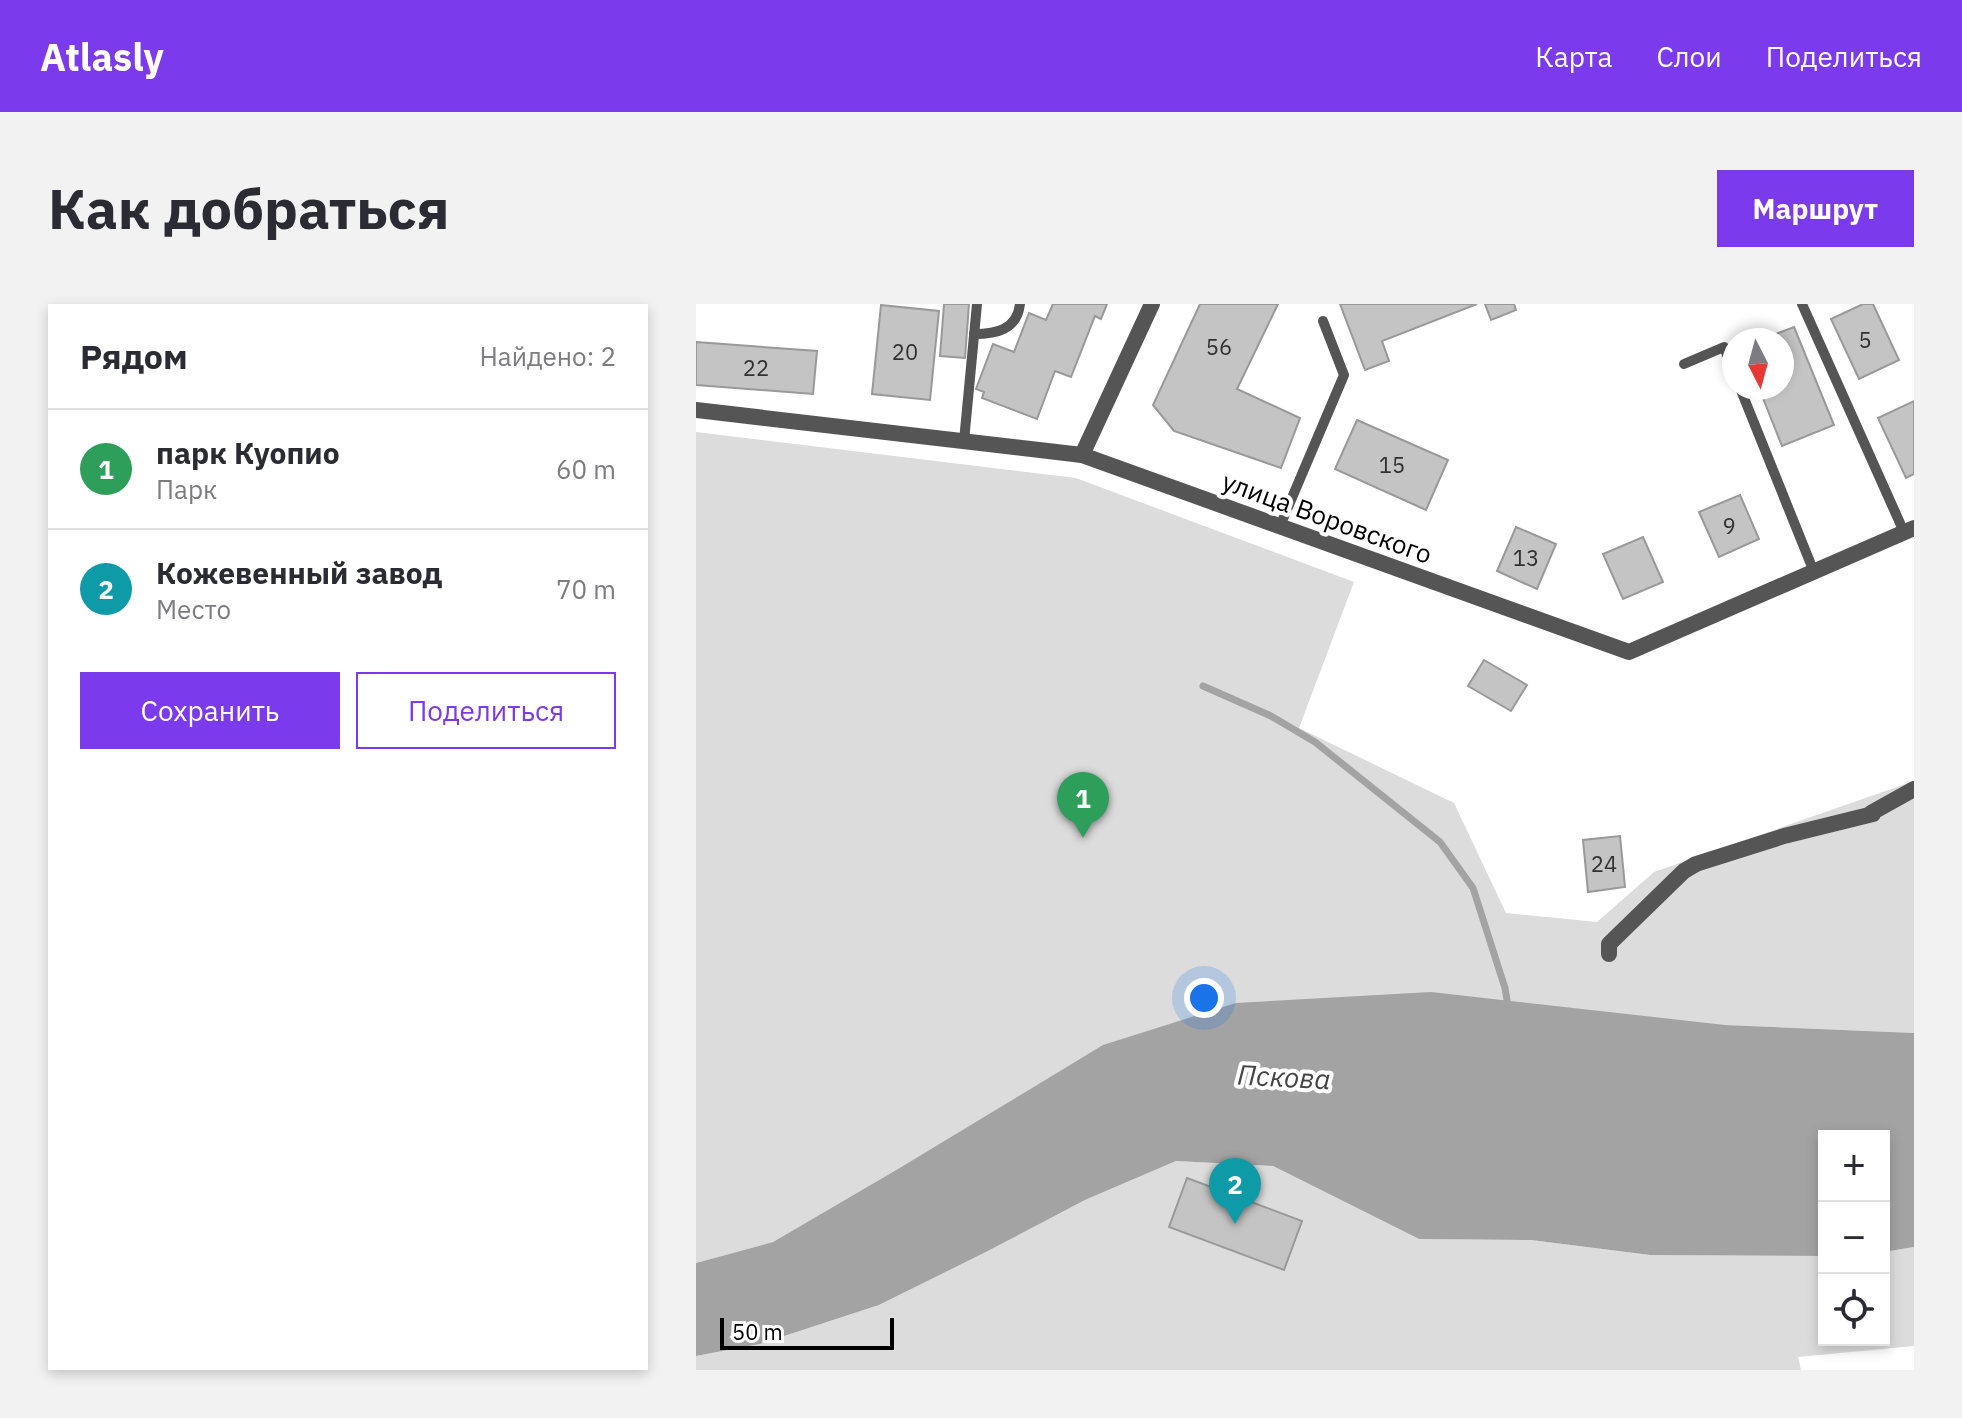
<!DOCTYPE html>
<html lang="ru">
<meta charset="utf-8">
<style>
body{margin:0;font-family:"IBM Plex Sans",sans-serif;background:#f2f2f3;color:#2b2b33}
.controls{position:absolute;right:24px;bottom:24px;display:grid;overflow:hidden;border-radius:0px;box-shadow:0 4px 12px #0003}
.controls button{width:72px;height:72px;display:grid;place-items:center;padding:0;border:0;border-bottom:2px solid #e1e1e2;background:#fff;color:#2b2b33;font:40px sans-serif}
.compass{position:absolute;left:1026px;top:24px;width:72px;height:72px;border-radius:50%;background:#fff;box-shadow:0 4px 12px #0003;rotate:174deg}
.scale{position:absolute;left:24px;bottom:20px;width:174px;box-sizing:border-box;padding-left:8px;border:4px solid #000;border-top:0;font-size:22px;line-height:28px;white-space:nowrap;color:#000;-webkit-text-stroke:6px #fff;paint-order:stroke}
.you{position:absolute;left:508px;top:694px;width:28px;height:28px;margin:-20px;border:6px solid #fff;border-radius:50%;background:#1a73e8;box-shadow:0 0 0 12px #1a73e833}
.badge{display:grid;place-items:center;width:52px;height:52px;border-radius:50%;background:#7c3aed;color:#fff;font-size:26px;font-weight:700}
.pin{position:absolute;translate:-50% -66px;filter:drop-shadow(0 2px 4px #0008)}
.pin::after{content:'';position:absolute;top:42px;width:28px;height:24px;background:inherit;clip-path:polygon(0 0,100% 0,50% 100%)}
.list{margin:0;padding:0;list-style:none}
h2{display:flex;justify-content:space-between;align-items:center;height:104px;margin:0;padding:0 32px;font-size:34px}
h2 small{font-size:26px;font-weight:400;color:#7c7c81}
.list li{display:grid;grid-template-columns:52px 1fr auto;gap:24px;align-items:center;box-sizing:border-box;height:120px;padding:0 32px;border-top:2px solid #e1e1e2}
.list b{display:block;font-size:30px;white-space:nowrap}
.list p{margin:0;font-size:26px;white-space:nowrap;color:#7c7c81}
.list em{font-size:26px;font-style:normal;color:#7c7c81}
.actions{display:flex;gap:16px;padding:24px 32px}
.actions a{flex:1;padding:18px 0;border:2px solid #7c3aed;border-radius:0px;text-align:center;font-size:28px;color:#7c3aed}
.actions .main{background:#7c3aed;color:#fff}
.icon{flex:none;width:44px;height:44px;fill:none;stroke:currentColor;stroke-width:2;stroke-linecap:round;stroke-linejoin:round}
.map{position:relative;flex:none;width:1218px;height:1066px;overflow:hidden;border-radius:0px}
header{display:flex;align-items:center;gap:48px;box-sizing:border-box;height:112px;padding:0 40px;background:#7c3aed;color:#fff}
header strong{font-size:38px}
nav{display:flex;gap:44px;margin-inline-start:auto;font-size:28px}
.intro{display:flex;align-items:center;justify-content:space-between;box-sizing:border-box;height:192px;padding:0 48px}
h1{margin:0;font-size:56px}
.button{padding:20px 36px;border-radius:0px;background:#7c3aed;color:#fff;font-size:28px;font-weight:700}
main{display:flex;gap:48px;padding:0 48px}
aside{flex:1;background:#fff;border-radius:0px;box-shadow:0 4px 12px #0003}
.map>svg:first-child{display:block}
.green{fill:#dcdcdc}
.water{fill:#a3a3a3}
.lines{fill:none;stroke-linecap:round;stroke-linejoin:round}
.stream{stroke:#a3a3a3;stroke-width:7}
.building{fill:#c4c4c4;stroke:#999;stroke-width:2}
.lane{stroke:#555;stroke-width:10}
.street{stroke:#555;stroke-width:16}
.labels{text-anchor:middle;stroke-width:8;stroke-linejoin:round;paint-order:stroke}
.number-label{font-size:22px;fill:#313131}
.street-label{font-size:26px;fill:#000;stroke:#fff}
.water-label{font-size:28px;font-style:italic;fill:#444;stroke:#fff}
</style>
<header>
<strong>Atlasly</strong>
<nav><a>Карта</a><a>Слои</a><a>Поделиться</a></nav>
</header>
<div class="intro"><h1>Как добраться</h1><a class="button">Маршрут</a></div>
<main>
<aside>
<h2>Рядом<small>Найдено: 2</small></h2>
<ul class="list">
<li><span class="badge" style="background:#2e9e5b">1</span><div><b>парк Куопио</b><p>Парк</p></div><em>60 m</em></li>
<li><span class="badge" style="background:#0f9aa8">2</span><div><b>Кожевенный завод</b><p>Место</p></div><em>70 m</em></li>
</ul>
<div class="actions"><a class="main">Сохранить</a><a>Поделиться</a></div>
</aside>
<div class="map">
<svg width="1218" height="1066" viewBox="0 0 1218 1066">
<rect width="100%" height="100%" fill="#fff"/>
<g class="green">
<polygon points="0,128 380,174 658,278 603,424 758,499 810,609 901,618 958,568 1218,477 1218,729 1029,721 207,862 77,938 0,959"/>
<polygon points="480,857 577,862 723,935 835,936 954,951 1128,952 1128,1036 1188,1036 1188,948 1218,943 1218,1042 1102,1053 1105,1066 0,1066 0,1052 64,1040 183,1001 290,948 389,896"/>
</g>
<polygon class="water" points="735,688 1029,721 1218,729 1218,943 1188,948 1188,832 1128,832 1128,952 954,951 835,936 723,935 577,862 480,857 389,896 290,948 183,1001 64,1040 0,1052 0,959 77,938 207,862 407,741 540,699"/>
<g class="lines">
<polyline class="stream" points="507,382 575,412 619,438 744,538 777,584 809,684 812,702"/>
</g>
<g class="building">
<polygon points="248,0 273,0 269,54 244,52"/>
<polygon points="357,0 411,0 405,15 399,12 375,73 359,67 341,115 286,94 288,88 280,85 297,40 318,48 333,9 350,16"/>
<polygon points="504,0 582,0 541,85 604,114 585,164 478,127 457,101"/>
<polygon points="644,0 781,0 686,37 693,57 669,66"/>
<polygon points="789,0 818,0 820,6 795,16"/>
<polygon points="1167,0 1177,0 1203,56 1163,75 1135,15"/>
<polygon points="185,1 243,7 234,96 176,90"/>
<polygon points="1098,23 1138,121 1086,142 1063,84 1086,84 1086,36 1064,36"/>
<polygon points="0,38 121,47 117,90 0,81"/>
<polygon points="1218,97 1218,170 1210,174 1182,114"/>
<polygon points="661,116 752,156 730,206 639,165"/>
<polygon points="1044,191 1063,235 1023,253 1003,208"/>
<polygon points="820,223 860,240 841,285 801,267"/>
<polygon points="947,233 967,278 927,295 907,250"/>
<polygon points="788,356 831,381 815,407 772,382"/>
<polygon points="924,532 929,583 892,588 887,536"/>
<polygon points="491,874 606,917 588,966 473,923"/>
</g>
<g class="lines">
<g class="lane">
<polyline points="1106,0 1208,228"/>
<path d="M278,30C300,30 321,26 324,0"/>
<polyline points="988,60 1028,43 1038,69"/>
<polyline points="1044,84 1118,268"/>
<polyline points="268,137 281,0"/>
<polyline points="584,222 648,71 627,17"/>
</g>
<g class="street">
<polyline points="0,106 386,151 933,348 1218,224"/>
<polyline points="386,151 456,0"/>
<polyline points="913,650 913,640 988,567 1000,560 1088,532 1177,510 1175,509 1218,485"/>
</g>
</g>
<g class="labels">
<g class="number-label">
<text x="1169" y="44">5</text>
<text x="523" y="51">56</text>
<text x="209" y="56">20</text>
<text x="60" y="72">22</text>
<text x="696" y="169">15</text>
<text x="1033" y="230">9</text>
<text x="830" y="262">13</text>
<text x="908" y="568">24</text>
</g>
<g class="street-label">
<text transform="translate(631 214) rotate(20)" y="9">улица Воровского</text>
</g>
<g class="water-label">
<text transform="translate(588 773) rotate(3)" y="10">Пскова</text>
</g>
</g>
</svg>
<div class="controls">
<button>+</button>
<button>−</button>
<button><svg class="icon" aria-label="locate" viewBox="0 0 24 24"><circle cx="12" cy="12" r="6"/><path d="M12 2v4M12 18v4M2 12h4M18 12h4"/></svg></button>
</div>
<svg class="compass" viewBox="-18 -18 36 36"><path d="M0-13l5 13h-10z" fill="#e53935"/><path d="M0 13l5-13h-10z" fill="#7c7c81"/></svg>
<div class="scale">50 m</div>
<div class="you"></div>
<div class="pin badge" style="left:387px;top:534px;background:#2e9e5b">1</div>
<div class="pin badge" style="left:539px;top:920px;background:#0f9aa8">2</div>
</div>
</main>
